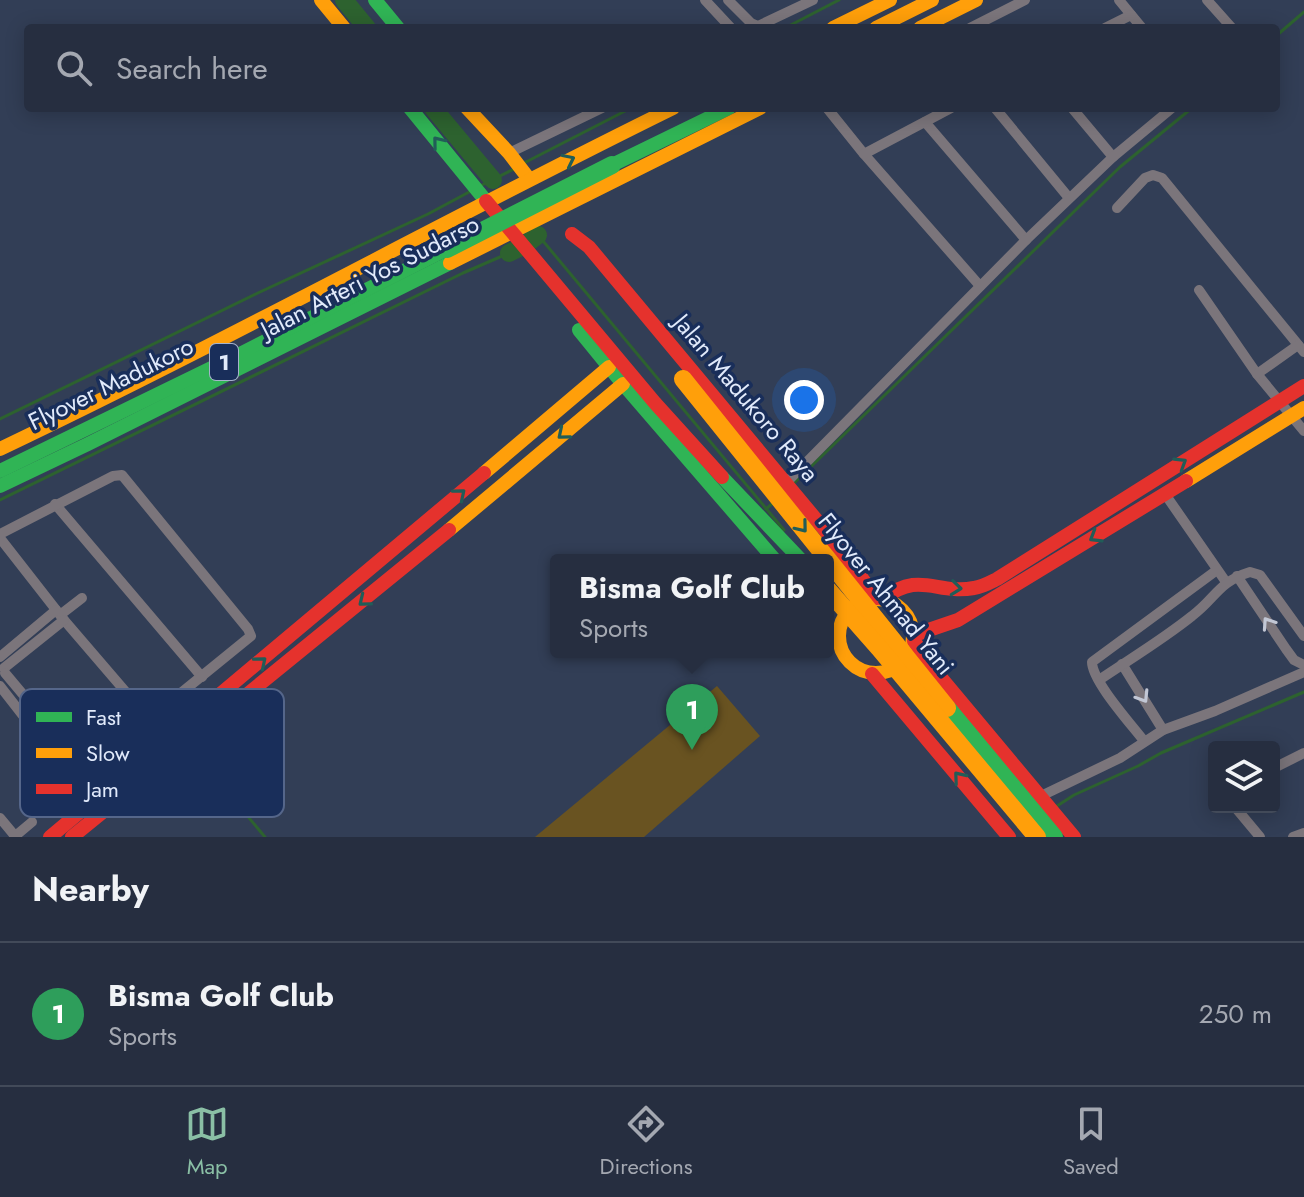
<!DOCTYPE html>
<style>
body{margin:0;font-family:Jost,sans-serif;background:#2e3647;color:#f1f3f6}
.controls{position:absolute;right:24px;bottom:24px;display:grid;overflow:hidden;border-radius:8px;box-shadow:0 4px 20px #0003}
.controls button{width:72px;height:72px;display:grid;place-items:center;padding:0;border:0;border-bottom:2px solid #424a59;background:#262e40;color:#f1f3f6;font:40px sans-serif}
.you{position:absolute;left:804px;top:400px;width:28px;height:28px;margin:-20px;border:6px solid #fff;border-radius:50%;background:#1a73e8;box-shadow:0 0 0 12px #1a73e833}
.badge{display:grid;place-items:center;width:52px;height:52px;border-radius:50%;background:#8abfa5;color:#fff;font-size:26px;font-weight:700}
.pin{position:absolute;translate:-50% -66px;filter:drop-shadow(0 2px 4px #0008)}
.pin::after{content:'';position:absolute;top:42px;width:28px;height:24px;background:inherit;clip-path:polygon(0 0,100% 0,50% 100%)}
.popup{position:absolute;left:550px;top:554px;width:284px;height:104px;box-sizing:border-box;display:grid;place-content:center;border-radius:8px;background:#262e40;filter:drop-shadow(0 2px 6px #0005);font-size:26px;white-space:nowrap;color:#a4a8b1}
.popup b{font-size:30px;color:#f1f3f6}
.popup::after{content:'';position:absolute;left:50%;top:100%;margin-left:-16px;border:16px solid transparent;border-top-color:#262e40}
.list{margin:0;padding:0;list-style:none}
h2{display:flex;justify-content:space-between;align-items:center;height:104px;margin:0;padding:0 32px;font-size:34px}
h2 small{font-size:26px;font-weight:400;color:#a4a8b1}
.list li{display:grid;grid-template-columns:52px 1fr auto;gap:24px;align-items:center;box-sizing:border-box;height:144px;padding:0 32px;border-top:2px solid #424a59}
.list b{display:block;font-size:30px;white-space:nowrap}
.list p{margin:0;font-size:26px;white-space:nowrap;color:#a4a8b1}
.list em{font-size:26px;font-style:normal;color:#a4a8b1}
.icon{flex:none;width:44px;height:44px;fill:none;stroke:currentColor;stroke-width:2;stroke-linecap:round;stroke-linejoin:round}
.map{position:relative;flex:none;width:1304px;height:837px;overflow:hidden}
.search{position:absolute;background:#262e40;box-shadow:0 4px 20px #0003;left:24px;right:24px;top:24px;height:88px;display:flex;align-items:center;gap:20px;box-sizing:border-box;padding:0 28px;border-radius:8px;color:#a4a8b1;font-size:30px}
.sheet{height:248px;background:#262e40}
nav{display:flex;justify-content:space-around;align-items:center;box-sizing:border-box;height:112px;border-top:2px solid #424a59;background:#262e40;font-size:22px;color:#a4a8b1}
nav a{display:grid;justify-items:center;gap:4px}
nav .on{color:#8abfa5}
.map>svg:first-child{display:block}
.pitch{fill:#695321}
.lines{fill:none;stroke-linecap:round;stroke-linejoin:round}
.stream{stroke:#2d622f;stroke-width:3}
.river{stroke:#2d622f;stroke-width:18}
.street{stroke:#7b757b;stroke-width:10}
.fast{stroke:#30b455;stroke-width:14}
.slow{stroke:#ff9f0a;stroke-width:14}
.jam{stroke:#e5322d;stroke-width:14}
.fast-bridge{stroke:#30b455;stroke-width:18}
.slow-bridge{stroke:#ff9f0a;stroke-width:18}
.oneway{stroke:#215d58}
.oneway2{stroke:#c2c7d5}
.labels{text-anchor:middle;stroke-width:7;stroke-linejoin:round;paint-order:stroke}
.shield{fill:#192e5a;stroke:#a5b2cb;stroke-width:2}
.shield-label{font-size:22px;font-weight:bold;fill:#e1eafb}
.street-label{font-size:24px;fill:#e1eafb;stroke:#192e5a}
.key{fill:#192e5a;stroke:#55668a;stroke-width:2}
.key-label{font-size:22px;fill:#e1eafb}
</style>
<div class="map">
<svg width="1304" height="837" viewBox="0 0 1304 837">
<rect width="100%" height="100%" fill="#323e56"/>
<polygon class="pitch" points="717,686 760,736 644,837 535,837"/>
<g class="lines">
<g class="stream">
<polyline points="785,28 839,0"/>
<polyline points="1276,36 1304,12"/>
<polyline points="524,163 631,108"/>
<polyline points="482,185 514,169"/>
<polyline points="538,235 784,530"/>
<polyline points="0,419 260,292 428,214 471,191"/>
<polyline points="793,484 1120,167 1192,108"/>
<polyline points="0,500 463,273 509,253"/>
<polyline points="766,509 773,503"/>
<polyline points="197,756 265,837"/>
<polyline points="1057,806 1074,795 1138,766 1161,753 1304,692"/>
</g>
<g class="river">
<polyline points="344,0 367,28"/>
<polyline points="433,108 493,180"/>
<polyline points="509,253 525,245 538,235"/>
</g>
<g class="street">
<polyline points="705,0 731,28"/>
<polyline points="728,0 751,23 758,26 813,0"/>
<polyline points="1119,0 1142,28"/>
<polyline points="1207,0 1232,28"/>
<polyline points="970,28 1025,0"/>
<polyline points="1105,28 1131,15"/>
<polyline points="827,108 864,154 980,286"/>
<polyline points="995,108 1069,198"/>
<polyline points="1072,108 1113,157"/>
<polyline points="925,122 1026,240"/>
<polyline points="509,153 602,108"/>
<polyline points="864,154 951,108"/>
<polyline points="1117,208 1145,178 1153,175 1162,178 1304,352"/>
<polyline points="1199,290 1257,374 1304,431"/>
<polyline points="1257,374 1298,345"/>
<polyline points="786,483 1026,240 1113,157 1172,108"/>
<polyline points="1165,494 1226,582"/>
<polyline points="55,504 202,677"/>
<polyline points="0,534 113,476 122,475 248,629 251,636 149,719 64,620 0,538"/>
<polyline points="1237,576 1286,649 1294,660 1304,665"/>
<polyline points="60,615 82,598"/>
<polyline points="0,657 56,610"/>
<polyline points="1122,664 1163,730"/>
<polyline points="4,668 64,620"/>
<polyline points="5,673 78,760 109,789"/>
<path d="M1099,680C1130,659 1162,640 1192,616C1216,598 1218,582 1250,572L1260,575L1304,636"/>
<polyline points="0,686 49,749 87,807"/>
<path d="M1144,741C1131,724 1092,681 1092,662L1217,570"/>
<polyline points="1274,768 1304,753"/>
<polyline points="1041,796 1120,758 1163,730 1215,711 1304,672"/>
<polyline points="1235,807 1260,837"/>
<polyline points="0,818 15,836"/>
<polyline points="14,837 32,822"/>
<polyline points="1293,837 1304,833"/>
</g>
<g class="fast">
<polyline points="375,0 398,28"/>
<polyline points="410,108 486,201"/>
<polyline points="612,165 729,108"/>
<polyline points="579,330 623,384 775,560"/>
<polyline points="0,471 236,356 447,249"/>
<polyline points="722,477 801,560"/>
<polyline points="0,486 88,444 450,263"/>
</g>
<g class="slow">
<polyline points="321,0 344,28"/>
<polyline points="833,28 890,0"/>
<polyline points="876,28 932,0"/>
<polyline points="920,28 976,0"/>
<polyline points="467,108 509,153 529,179"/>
<polyline points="450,263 760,108"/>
<path d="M0,449C227,341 447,219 673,108"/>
<polyline points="484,473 609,367"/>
<polyline points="1186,481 1304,408"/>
<polyline points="449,530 623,384"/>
<circle cx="876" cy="636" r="37"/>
</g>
<g class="jam">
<polyline points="486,201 655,403 722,477"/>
<polyline points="572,234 589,247 824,529 877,598"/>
<path d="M883,599C920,570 936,595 974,588C982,587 989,583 997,579L1304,386"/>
<polyline points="914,635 958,620 1186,481"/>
<polyline points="914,641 932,667 1074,837"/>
<polyline points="872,674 1009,837"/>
<polyline points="50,837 484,473"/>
<polyline points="72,837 449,530"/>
</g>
<g class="fast-bridge">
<polyline points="447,249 612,165"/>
<polyline points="947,708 1054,837"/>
</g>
<g class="slow-bridge">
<polyline points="683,379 947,708"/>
<polyline points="828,590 879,648 1037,837"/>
</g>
</g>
<defs><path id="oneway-chevron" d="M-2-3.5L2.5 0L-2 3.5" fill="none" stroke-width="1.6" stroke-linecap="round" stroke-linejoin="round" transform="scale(2)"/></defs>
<g class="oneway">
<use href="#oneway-chevron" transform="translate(438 142) rotate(-129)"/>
<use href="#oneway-chevron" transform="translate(569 160) rotate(-26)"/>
<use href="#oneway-chevron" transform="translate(563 434) rotate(140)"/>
<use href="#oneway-chevron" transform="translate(1181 463) rotate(-32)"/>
<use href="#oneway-chevron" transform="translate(460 494) rotate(-40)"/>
<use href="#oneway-chevron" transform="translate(802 527) rotate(51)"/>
<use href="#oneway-chevron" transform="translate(1095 537) rotate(149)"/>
<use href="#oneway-chevron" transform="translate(956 588) rotate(6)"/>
<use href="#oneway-chevron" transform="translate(364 601) rotate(141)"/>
<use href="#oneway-chevron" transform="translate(261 662) rotate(-40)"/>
<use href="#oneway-chevron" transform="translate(959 777) rotate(-130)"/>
</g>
<g class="oneway2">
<use href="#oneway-chevron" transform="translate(1268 623) rotate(-124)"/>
<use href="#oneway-chevron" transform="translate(1143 697) rotate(58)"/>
</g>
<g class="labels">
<rect class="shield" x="210" y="344" width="28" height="36" rx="6"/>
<g class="shield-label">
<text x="224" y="370">1</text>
</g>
<g class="street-label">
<text transform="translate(370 277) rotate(-27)" y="8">Jalan Arteri Yos Sudarso</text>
<text transform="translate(111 384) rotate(-26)" y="8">Flyover Madukoro</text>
<text transform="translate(746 398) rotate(50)" y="8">Jalan Madukoro Raya</text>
<text transform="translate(886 594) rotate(51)" y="8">Flyover Ahmad Yani</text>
</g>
</g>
<rect x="20" y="689" width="264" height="128" rx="12" class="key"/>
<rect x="36" y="712" width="36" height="10" fill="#30b455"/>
<rect x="36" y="748" width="36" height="10" fill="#ff9f0a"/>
<rect x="36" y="784" width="36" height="10" fill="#e5322d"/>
<g class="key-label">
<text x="86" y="725">Fast</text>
<text x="86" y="761">Slow</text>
<text x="86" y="797">Jam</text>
</g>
</svg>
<div class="controls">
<button><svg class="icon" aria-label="layers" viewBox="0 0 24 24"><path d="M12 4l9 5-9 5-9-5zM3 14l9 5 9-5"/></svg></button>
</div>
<div class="you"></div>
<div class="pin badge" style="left:692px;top:750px;background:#2e9e5b">1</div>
<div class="popup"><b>Bisma Golf Club</b>Sports</div>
<div class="search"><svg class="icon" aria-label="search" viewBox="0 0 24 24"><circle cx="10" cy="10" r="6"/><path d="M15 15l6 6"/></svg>Search here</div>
</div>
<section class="sheet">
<h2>Nearby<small></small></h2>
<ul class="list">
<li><span class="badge" style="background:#2e9e5b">1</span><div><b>Bisma Golf Club</b><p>Sports</p></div><em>250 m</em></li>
</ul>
</section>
<nav>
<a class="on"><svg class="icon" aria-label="map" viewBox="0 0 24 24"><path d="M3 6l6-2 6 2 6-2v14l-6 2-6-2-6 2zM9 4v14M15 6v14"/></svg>Map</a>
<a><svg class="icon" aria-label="directions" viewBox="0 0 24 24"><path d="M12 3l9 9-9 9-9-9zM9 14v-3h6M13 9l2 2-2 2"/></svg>Directions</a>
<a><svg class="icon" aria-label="saved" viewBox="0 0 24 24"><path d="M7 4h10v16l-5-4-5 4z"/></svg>Saved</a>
</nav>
